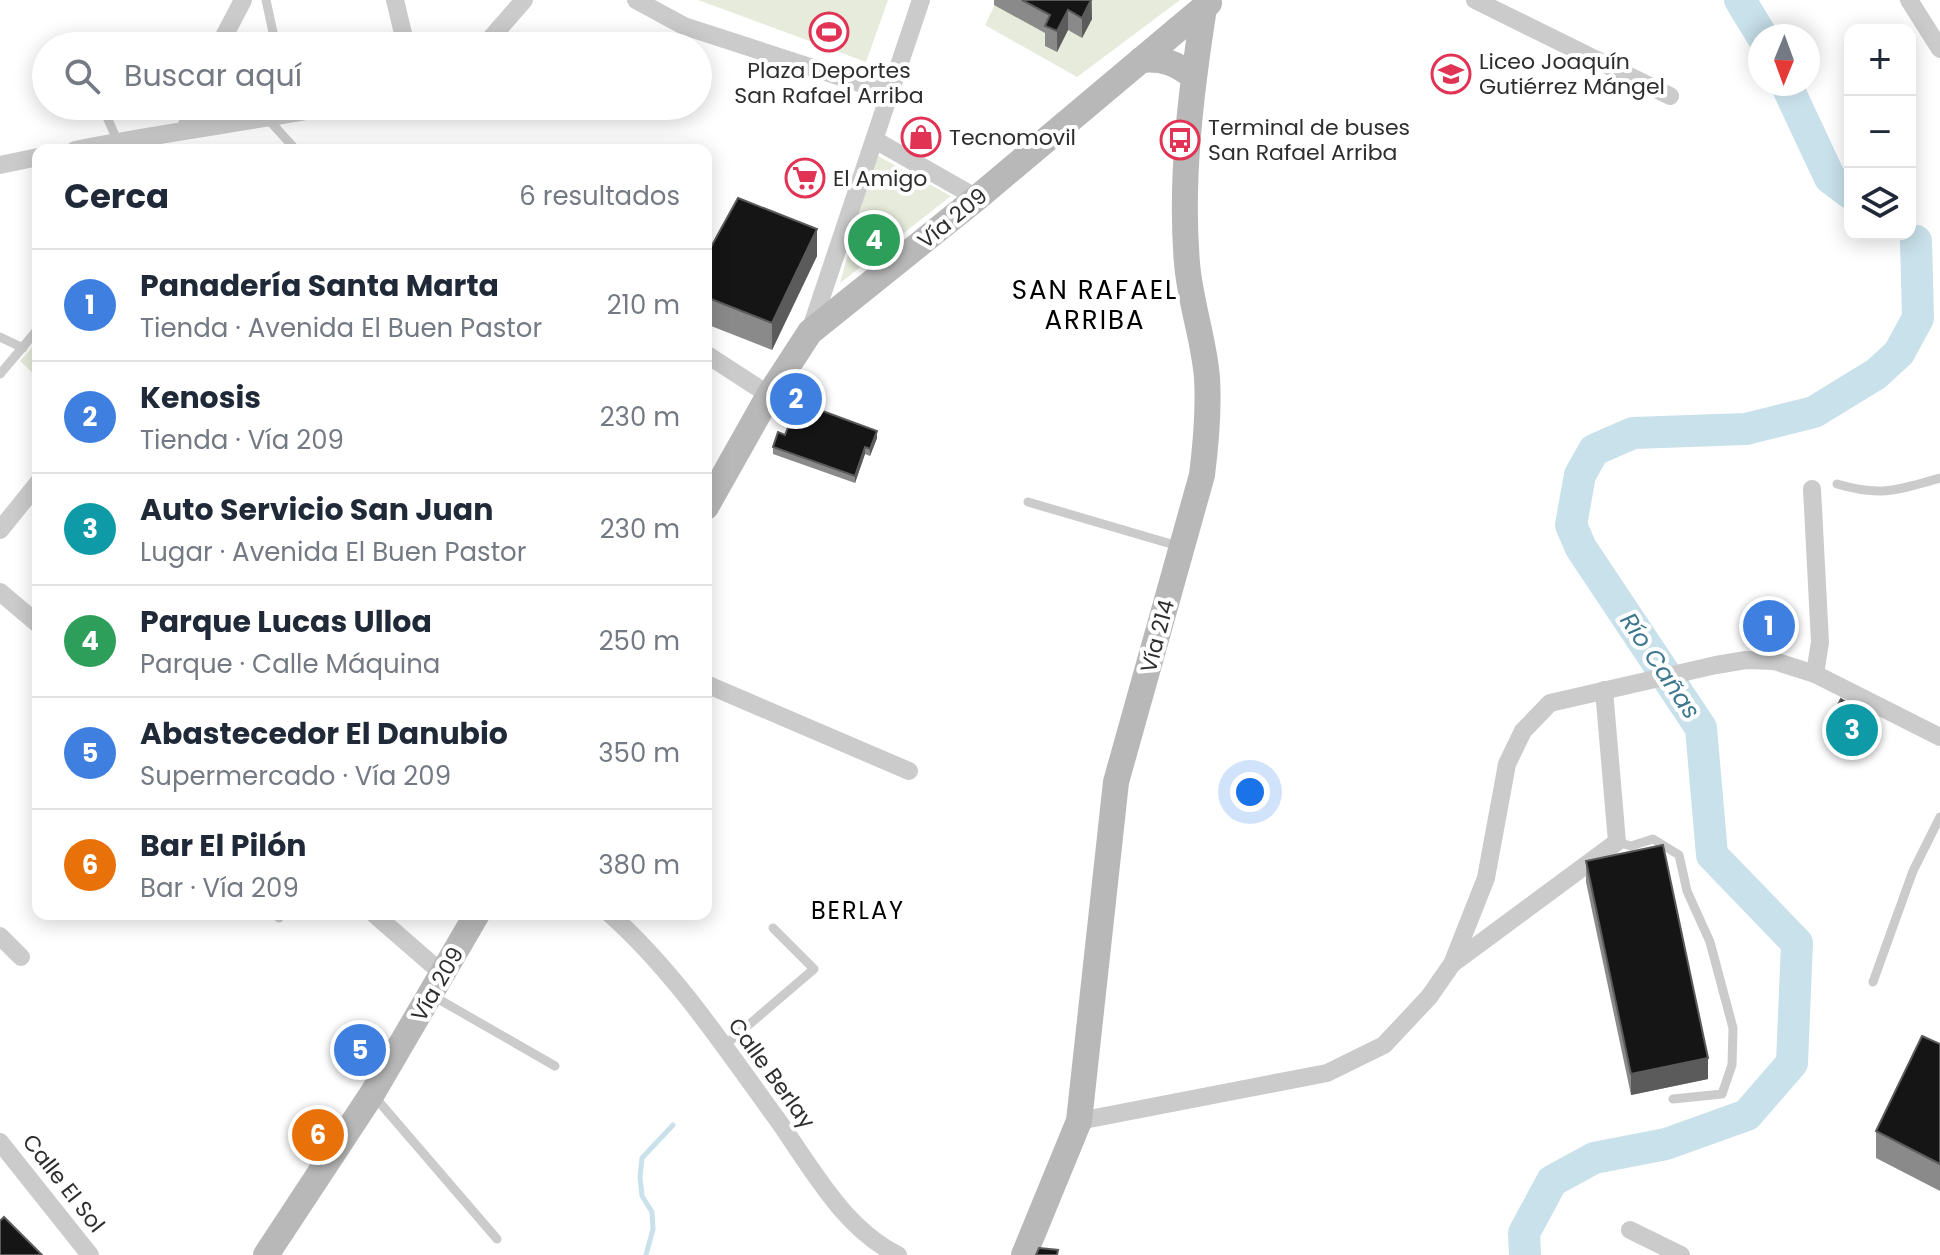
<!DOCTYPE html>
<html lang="es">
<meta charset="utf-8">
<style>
body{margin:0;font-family:Poppins,sans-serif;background:#f2f2f3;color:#1f2937}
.controls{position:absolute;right:24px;top:24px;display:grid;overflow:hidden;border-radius:16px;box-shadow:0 4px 20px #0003}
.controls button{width:72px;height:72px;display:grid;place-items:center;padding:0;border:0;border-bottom:2px solid #e0e1e3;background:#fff;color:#1f2937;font:40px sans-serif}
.compass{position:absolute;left:1748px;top:24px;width:72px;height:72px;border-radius:50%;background:#fff;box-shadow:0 4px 20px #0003;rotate:181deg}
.you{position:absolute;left:1250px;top:792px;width:28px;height:28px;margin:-20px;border:6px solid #fff;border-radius:50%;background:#1a73e8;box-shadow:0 0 0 12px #1a73e833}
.badge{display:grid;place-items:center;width:52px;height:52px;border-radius:50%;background:#e13454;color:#fff;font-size:26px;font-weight:700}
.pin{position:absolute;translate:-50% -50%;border:4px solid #fff;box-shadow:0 2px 8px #0006}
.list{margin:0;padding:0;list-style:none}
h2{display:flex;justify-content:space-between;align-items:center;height:104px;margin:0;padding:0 32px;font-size:34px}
h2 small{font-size:26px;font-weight:400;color:#747a83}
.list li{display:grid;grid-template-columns:52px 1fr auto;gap:24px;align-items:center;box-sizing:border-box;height:112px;padding:0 32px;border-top:2px solid #e0e1e3}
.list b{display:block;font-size:30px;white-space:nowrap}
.list p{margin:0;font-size:26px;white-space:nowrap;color:#747a83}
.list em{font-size:26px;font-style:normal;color:#747a83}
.icon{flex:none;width:44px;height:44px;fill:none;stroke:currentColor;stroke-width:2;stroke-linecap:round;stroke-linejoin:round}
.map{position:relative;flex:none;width:1940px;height:1255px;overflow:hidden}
.search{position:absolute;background:#fff;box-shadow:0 4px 20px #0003;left:32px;top:32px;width:680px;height:88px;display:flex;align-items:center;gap:20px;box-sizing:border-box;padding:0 28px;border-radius:44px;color:#747a83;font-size:30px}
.panel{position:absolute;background:#fff;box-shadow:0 4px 20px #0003;left:32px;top:144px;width:680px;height:776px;border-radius:16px}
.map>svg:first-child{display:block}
.green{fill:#e6ebdc}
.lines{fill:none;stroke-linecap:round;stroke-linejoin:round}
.stream{stroke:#c9e1eb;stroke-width:5}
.river{stroke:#c9e1eb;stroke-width:32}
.lane{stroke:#cbcbcb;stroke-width:9}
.street{stroke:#cbcbcb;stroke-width:18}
.secondary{stroke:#b8b8b8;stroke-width:26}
.wall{fill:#8a8a8a}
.shaded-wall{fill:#5b5b5b}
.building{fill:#151515;stroke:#5b5b5b;stroke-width:2}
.labels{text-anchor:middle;stroke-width:8;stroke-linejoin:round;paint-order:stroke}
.poi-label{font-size:22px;fill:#2e2e2e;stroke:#fff;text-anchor:start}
.street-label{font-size:22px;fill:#2e2e2e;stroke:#fff}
.water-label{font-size:24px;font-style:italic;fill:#3e788e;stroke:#fff}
.neighbourhood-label{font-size:24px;letter-spacing:2px;fill:#000;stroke:#fff}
.quarter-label{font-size:26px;letter-spacing:2px;fill:#000;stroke:#fff}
</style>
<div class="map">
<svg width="1940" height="1255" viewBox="0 0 1940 1255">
<rect width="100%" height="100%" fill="#fff"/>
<g class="green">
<polygon points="698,0 888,0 866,62"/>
<polygon points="997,0 1180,0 1077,77 985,25"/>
<polygon points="876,155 951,196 840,283"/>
<polygon points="38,341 38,378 20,361"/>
</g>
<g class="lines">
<polyline class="stream" points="646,1255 653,1229 652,1212 642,1196 640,1177 642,1158 673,1125"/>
<g class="river">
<polyline points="1740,0 1762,36"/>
<polyline points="1786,84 1830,178 1850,193"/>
<polyline points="1525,1255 1524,1233 1552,1181 1594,1158 1666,1144 1747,1115 1792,1063 1797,943 1712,855 1701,728 1581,548 1571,525 1580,475 1594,450 1633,433 1746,429 1814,412 1876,374 1899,353 1918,318 1916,241"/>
</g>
<g class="lane">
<polyline points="266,0 276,46"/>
<polyline points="102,106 118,142"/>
<polyline points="268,119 296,150"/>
<polyline points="0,337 23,348"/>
<polyline points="0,374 38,329"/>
<path d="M1837,484C1881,497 1898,490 1940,478"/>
<polyline points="1028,502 1178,546"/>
<polyline points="1617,842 1631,846 1653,839 1679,855 1687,891 1710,942 1733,1028 1732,1065 1722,1094 1673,1099"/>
<polyline points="275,914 279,918"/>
<polyline points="1873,982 1913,871 1940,817"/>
<polyline points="433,996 555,1066"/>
<polyline points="724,1046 814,969 773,928"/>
<polyline points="374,1096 497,1239"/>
</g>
<g class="street">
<polyline points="395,0 406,46"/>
<polyline points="636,0 684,26 890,93"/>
<polyline points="1475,0 1670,96"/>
<polyline points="1909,0 1940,49"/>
<polyline points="219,46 243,0"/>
<polyline points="484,46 524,0"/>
<polyline points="186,129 192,106"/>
<polyline points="875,140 977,198"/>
<path d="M75,150C161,133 248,122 335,106"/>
<polyline points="0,165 38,157"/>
<polyline points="810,331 921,0"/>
<polyline points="706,354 769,395"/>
<polyline points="1812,489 1820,642 1815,674"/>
<polyline points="0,530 38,483"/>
<polyline points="0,592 38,624"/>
<polyline points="706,684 909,771"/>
<polyline points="374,914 443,974"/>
<path d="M610,914C676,973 725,1048 777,1119C811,1167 843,1228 898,1255"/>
<polyline points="0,936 21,957"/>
<polyline points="1452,964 1617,842 1604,690"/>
<polyline points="1079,1121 1327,1073 1384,1045 1429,997 1452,964 1486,878 1507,764 1523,731 1550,703 1716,665 1746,660 1774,661 1815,674 1940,737"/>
<polyline points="0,1142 90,1255"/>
<polyline points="1630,1230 1681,1255"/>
</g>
<g class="secondary">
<path d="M1141,60C1162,58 1177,63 1193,77"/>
<polyline points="706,507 769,395 810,332 977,198 1209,3"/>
<polyline points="266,1255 372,1094 477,914"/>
<path d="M1024,1255L1079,1121L1116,782L1202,475C1206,443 1209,411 1207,378C1204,339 1190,302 1187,263C1180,179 1191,91 1204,8"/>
</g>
</g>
<g class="wall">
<polygon points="994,0 1092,0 1092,19 1082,38 1068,30 1057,52 1045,46 1045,33 994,5"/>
<polygon points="706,256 817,256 772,350 706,324"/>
<polygon points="785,435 877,438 870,456 865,454 855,483 773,454 773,447"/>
<polygon points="1779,600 1778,638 1759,637 1759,624"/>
<polygon points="1833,715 1873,732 1854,747 1833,728"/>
<polygon points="1586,861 1708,1079 1631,1095 1586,882"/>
<polygon points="1940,1044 1940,1191 1876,1158 1876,1131"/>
</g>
<g class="shaded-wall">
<polygon points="1091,0 1092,19 1082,38 1082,18"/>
<polygon points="1068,10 1068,30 1057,52 1057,31"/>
<polygon points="817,229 817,256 772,350 772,323"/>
<polygon points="877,431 877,438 870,456 870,449"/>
<polygon points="865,447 865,454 855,483 855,476"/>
<polygon points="1873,718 1873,732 1854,747 1854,733"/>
<polygon points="1708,1058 1708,1079 1631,1095 1631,1074"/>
</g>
<g class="building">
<polygon points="1022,0 1091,0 1082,18 1068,10 1057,31 1045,26 1050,15"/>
<polygon points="738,198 817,229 772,323 706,297 706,256"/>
<polygon points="798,402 877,431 870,449 865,447 855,476 773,447 778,432 785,435"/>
<polygon points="1760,599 1779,600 1778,624 1759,624"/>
<polygon points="1841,699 1873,718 1854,733 1833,715"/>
<polygon points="1663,845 1708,1058 1631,1074 1586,861"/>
<polygon points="1922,1036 1940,1044 1940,1164 1876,1131"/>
<polygon points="4,1217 42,1255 0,1255 0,1221"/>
<polygon points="1039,1248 1058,1250 1057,1255 1036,1255"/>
</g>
<defs>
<g id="stadium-ring" transform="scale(2)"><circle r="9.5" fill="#fff" stroke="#e13454" stroke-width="1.5"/><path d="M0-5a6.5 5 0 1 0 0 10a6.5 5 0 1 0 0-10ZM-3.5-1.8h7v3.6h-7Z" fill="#e13454"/></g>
<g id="school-ring" transform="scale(2)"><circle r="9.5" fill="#fff" stroke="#e13454" stroke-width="1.5"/><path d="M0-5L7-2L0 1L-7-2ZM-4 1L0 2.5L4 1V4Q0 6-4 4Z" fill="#e13454"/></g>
<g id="shop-ring" transform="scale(2)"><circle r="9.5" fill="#fff" stroke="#e13454" stroke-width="1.5"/><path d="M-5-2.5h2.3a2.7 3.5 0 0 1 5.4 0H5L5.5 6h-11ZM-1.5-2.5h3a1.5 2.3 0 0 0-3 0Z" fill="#e13454"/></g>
<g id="bus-ring" transform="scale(2)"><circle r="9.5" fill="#fff" stroke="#e13454" stroke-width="1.5"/><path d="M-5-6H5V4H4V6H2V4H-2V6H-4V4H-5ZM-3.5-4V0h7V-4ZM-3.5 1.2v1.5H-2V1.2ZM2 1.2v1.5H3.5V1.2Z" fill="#e13454"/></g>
<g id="supermarket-ring" transform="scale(2)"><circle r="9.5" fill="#fff" stroke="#e13454" stroke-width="1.5"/><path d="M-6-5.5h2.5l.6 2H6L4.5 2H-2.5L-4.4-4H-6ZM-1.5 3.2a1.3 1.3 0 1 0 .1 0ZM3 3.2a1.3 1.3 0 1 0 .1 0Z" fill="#e13454"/></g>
</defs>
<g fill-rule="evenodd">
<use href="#stadium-ring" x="829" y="32"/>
<use href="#school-ring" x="1451" y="74"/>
<use href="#shop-ring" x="921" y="137"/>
<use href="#bus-ring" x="1180" y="140"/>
<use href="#supermarket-ring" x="805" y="178"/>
</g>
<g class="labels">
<g class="poi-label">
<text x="1479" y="69">Liceo Joaquín<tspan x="1479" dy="25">Gutiérrez Mángel</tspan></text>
<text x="829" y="78" text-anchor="middle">Plaza Deportes<tspan x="829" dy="25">San Rafael Arriba</tspan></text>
<text x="1208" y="135">Terminal de buses<tspan x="1208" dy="25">San Rafael Arriba</tspan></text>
<text x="949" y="145">Tecnomovil</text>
<text x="833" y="186">El Amigo</text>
</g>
<g class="street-label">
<text transform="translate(952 218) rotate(-39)" y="8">Vía 209</text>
<text transform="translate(1157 636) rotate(-75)" y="8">Vía 214</text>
<text transform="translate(437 984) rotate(-60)" y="8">Vía 209</text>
<text transform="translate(772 1073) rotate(54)" y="8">Calle Berlay</text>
<text transform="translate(64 1183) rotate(52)" y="8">Calle El Sol</text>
</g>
<g class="water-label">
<text transform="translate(1660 666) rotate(56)" y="8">Río Cañas</text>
</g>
<g class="neighbourhood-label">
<text x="858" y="919">BERLAY</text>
</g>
<g class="quarter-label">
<text x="1095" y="299">SAN RAFAEL<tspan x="1095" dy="30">ARRIBA</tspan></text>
</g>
</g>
</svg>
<div class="controls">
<button>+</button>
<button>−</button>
<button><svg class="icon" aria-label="layers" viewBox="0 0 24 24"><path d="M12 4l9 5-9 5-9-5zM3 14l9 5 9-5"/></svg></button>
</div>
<svg class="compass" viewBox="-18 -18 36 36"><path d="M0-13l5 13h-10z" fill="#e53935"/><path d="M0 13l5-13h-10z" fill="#747a83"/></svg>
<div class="you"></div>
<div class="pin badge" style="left:1769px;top:626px;background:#3f7fe0">1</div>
<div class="pin badge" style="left:796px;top:399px;background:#3f7fe0">2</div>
<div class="pin badge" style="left:1852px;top:730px;background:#0f9aa8">3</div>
<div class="pin badge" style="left:874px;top:240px;background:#2e9e5b">4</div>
<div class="pin badge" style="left:360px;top:1050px;background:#3f7fe0">5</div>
<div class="pin badge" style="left:318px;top:1135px;background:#e8710a">6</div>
<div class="search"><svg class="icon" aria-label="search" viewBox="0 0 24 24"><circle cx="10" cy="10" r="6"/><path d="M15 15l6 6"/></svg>Buscar aquí</div>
<section class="panel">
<h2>Cerca<small>6 resultados</small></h2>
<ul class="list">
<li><span class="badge" style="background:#3f7fe0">1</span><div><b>Panadería Santa Marta</b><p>Tienda · Avenida El Buen Pastor</p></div><em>210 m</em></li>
<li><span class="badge" style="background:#3f7fe0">2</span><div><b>Kenosis</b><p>Tienda · Vía 209</p></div><em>230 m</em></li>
<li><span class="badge" style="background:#0f9aa8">3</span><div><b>Auto Servicio San Juan</b><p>Lugar · Avenida El Buen Pastor</p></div><em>230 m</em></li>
<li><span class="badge" style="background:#2e9e5b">4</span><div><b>Parque Lucas Ulloa</b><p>Parque · Calle Máquina</p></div><em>250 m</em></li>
<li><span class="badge" style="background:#3f7fe0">5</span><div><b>Abastecedor El Danubio</b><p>Supermercado · Vía 209</p></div><em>350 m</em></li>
<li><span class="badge" style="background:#e8710a">6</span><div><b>Bar El Pilón</b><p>Bar · Vía 209</p></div><em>380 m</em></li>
</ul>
</section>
</div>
